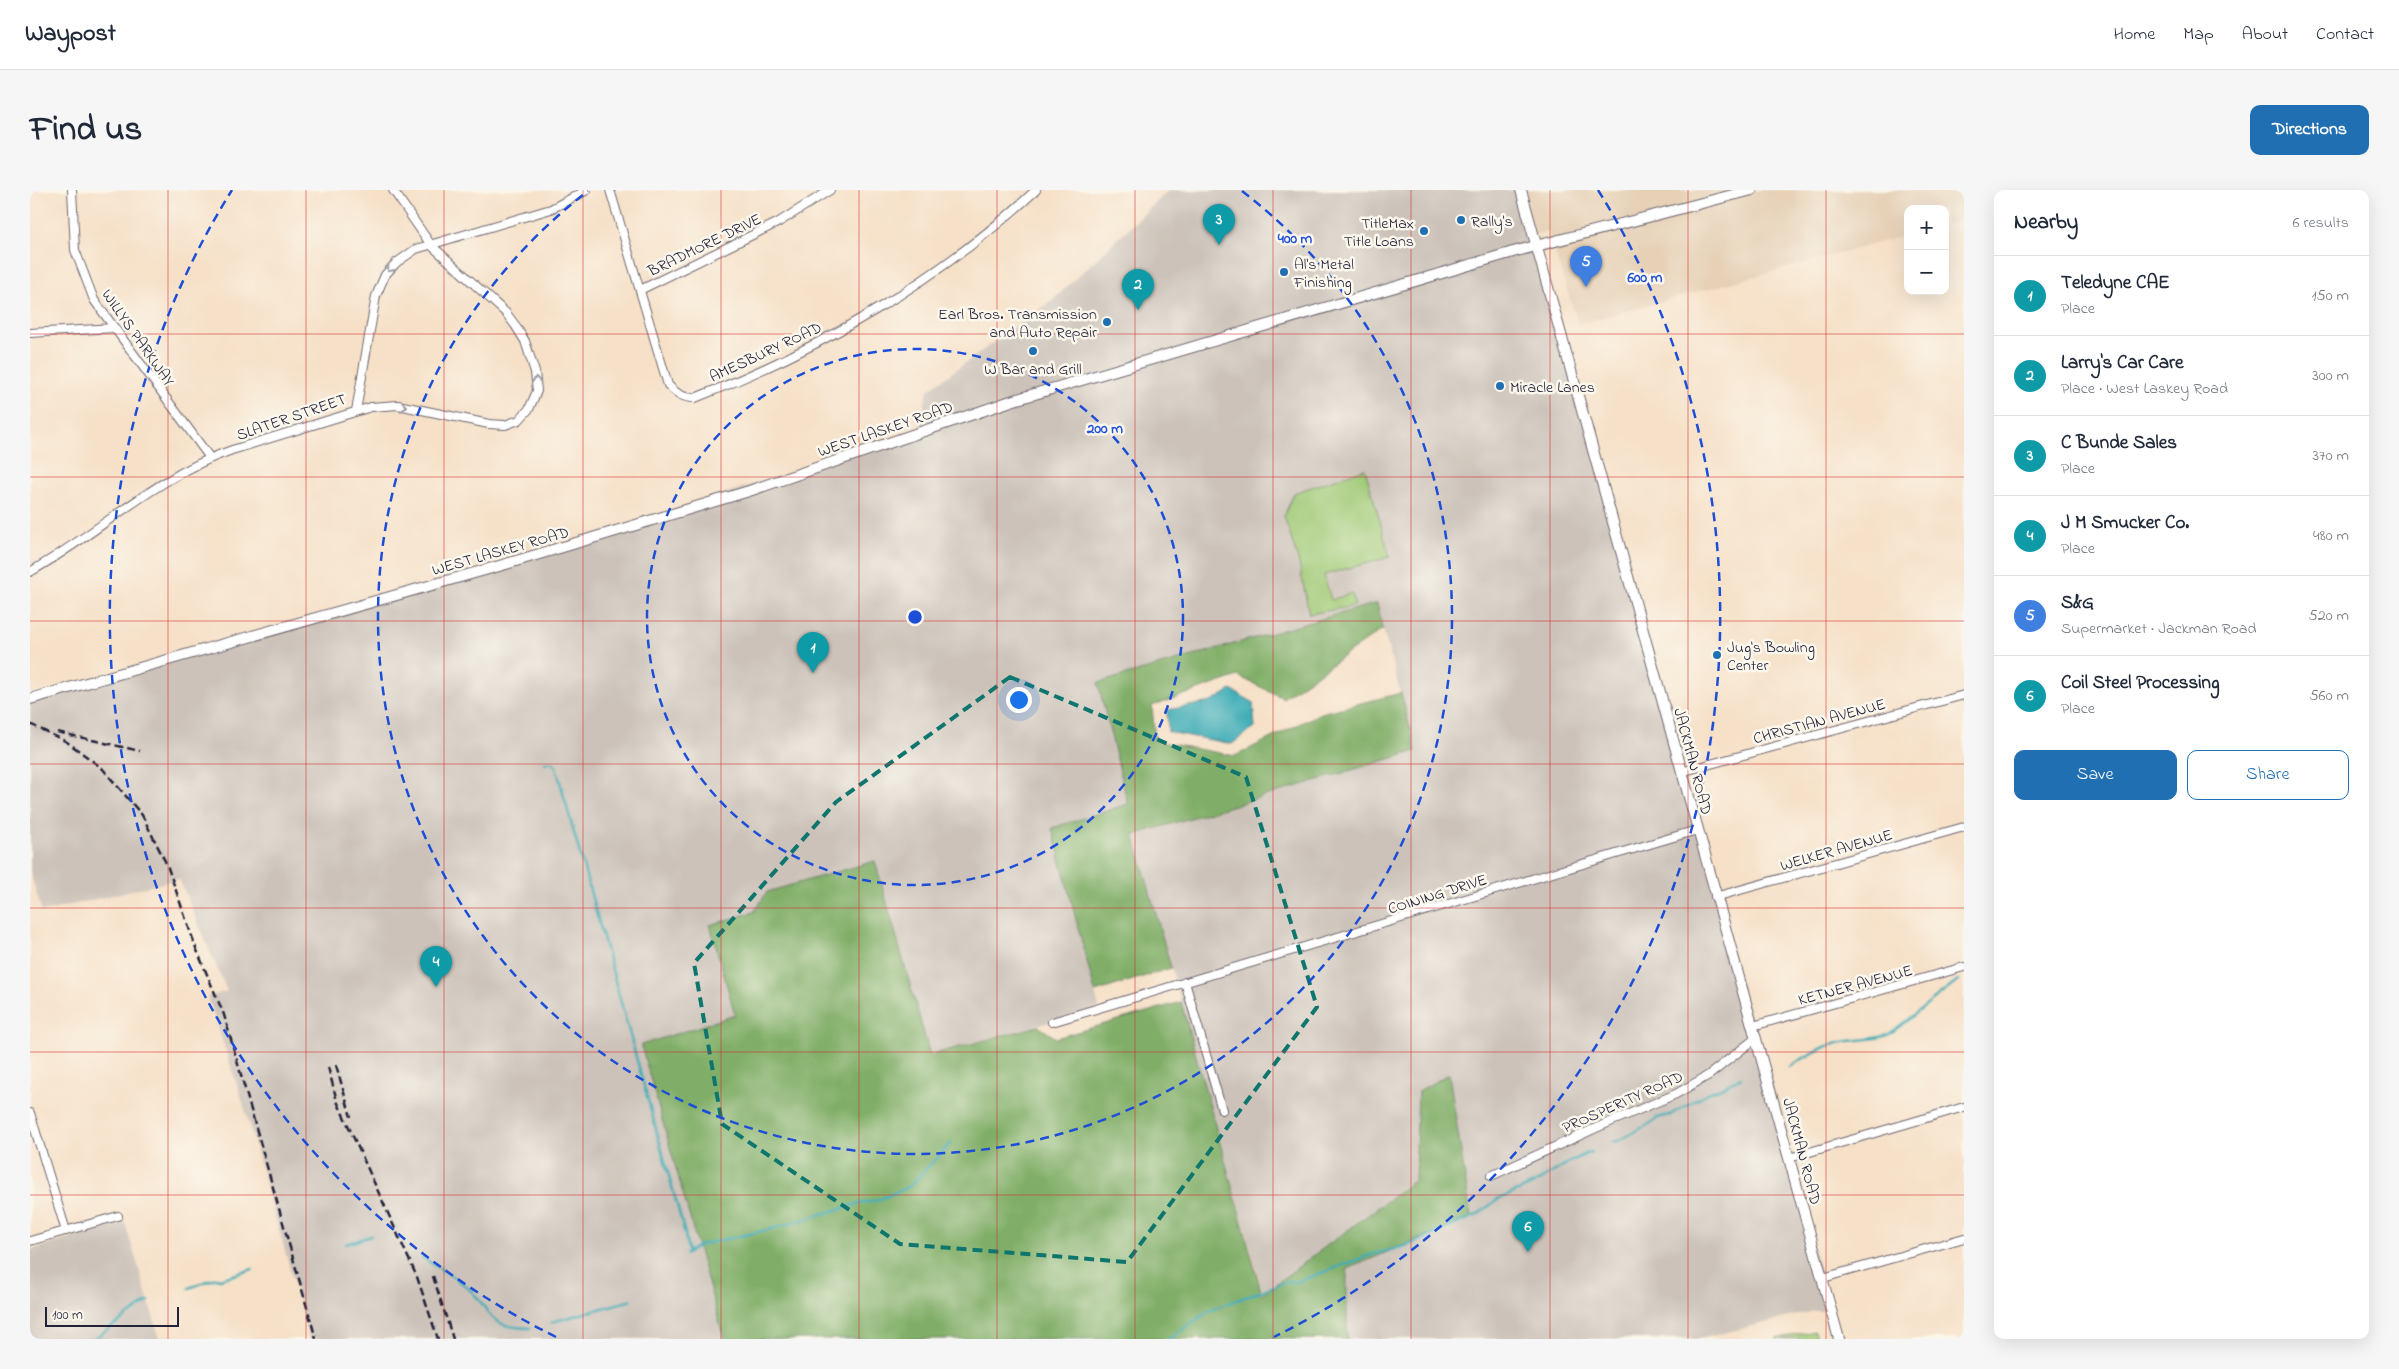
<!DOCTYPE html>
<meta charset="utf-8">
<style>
body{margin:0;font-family:"Indie Flower",sans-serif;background:#f6f6f7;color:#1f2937}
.controls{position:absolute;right:15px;top:15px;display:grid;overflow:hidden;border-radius:10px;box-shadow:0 5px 20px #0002}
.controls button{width:45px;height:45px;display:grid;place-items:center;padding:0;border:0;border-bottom:1px solid #e0e1e3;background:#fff;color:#1f2937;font:25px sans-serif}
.scale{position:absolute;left:15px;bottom:12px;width:134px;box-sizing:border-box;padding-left:5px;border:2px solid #22223b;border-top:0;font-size:14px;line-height:18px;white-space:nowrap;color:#22223b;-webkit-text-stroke:4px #fbf7ec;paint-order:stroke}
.you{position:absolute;left:988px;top:509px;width:18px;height:18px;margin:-12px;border:4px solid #fff;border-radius:50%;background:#1a73e8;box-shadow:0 0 0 8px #1a73e833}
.badge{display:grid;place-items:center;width:32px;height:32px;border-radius:50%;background:#1f6fb2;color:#fff;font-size:16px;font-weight:700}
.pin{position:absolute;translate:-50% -41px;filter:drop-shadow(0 1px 2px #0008)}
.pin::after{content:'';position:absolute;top:26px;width:18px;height:15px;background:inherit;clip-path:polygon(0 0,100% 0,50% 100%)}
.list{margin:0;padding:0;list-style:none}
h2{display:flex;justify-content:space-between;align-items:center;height:65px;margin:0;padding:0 20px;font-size:21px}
h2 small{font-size:16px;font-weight:400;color:#747a83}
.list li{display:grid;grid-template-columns:32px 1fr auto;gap:15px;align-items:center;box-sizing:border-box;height:80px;padding:0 20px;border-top:1px solid #e0e1e3}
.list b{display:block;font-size:19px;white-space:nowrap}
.list p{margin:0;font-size:16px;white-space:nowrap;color:#747a83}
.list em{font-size:16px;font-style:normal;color:#747a83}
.actions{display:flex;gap:10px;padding:15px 20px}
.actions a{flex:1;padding:11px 0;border:1px solid #1f6fb2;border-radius:10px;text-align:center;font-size:18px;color:#1f6fb2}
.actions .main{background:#1f6fb2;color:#fff}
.map{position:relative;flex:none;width:1934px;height:1149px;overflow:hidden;border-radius:10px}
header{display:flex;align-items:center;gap:30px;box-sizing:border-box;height:70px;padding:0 25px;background:#fff;border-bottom:1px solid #e0e1e3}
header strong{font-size:24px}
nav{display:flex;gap:28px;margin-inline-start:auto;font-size:18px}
.intro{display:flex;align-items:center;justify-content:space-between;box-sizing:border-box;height:120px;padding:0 30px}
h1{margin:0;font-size:35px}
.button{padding:12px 22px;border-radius:10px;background:#1f6fb2;color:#fff;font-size:18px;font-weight:700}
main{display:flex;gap:30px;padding:0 30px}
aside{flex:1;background:#fff;border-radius:10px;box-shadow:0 5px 20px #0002}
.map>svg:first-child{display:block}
.built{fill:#e6d0b6}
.industrial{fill:#ccc2b9}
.green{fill:#a0ca77;stroke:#617659}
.forest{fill:#80ae68;stroke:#516852}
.water{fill:#3aabb6;stroke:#2e6678}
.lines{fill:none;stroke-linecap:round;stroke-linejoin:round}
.stream{stroke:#3aabb6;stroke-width:2.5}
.minor-casing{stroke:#6c646c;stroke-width:10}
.secondary-casing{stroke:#6c646c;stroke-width:12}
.minor{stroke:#fff;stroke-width:8}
.secondary{stroke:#fff;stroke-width:10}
.rail{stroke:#22223b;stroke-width:2.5;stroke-dasharray:8 4;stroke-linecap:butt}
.oneway{stroke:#9c9ca7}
.marked{fill:none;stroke:#0f766e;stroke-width:4;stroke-dasharray:10 6;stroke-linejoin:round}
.grid{fill:none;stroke:#d62828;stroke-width:1;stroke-opacity:0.55}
.ring{fill:none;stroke:#1d4ed8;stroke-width:2.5;stroke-dasharray:9 6}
.poi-dot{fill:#1f6fb2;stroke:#fbf7ec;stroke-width:2}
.labels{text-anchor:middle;stroke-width:5;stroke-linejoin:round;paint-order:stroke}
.poi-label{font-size:16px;fill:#22223b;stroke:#fbf7ec;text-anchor:start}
.street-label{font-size:16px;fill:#22223b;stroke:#fbf7ec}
.centre{fill:#1d4ed8;stroke:#fbf7ec;stroke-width:2.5}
.ring-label{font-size:15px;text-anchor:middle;font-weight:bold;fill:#1d4ed8;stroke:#fbf7ec;stroke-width:5;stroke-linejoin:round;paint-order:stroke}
</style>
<header>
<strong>Waypost</strong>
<nav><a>Home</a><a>Map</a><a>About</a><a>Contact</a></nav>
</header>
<div class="intro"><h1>Find us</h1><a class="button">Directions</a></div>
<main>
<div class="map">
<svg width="1934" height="1149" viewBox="0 0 1934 1149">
<rect width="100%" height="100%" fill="#fbf7ec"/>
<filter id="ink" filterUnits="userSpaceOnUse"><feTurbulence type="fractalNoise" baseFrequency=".02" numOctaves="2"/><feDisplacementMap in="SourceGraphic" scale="10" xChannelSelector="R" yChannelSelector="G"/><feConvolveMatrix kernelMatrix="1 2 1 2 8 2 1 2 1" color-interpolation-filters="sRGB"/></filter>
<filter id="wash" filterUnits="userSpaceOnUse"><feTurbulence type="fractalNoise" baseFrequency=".0096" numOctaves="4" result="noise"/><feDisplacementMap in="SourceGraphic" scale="20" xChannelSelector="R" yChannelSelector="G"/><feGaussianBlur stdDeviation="1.12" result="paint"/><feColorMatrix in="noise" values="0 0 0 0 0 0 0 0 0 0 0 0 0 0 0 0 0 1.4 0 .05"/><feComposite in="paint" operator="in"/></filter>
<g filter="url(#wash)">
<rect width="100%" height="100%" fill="#f6e0c7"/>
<polygon class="built" points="1369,0 1934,0 1934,30 1915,35 1915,19 1878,19 1878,45 1548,134 1518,41 1393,77"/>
<g class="industrial">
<polygon points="1139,0 1491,0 1801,1121 1784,1121 1669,1149 1246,1149 1104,646 1386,561 1346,413 1068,493 1098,614 1022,638 1069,818 900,865 845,671 737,702 724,722 680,735 705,825 611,855 694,1149 280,1149 213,913 178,807 197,801 149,689 12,722 0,681 0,509 448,382 888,242 898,200 1024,109"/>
<polygon points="95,1033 130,1149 0,1149 0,1060"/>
</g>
<g class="green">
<polygon points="1335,279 1360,367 1294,385 1301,410 1322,403 1325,416 1279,424 1269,373 1254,326 1264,303"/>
<polygon points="1785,1141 1787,1149 1746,1149"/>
</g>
<g class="forest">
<polygon points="1347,413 1353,439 1253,508 1208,486 1122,516 1125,551 1205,566 1291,523 1371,503 1386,561 1104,645 1141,778 1065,802 1022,638 1098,614 1068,493"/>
<polygon points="845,671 900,865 1008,836 1026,848 1151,812 1232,1104 1385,990 1388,901 1419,884 1441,1027 1317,1079 1317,1149 694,1149 611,855 705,825 680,735 724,722 737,702"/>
</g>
<polygon class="water" points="1201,500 1223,512 1225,537 1202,554 1138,542 1137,520 1181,512"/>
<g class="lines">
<g class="stream">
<polyline points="515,573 523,573 526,577 535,610 655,1044 658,1062 656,1064"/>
<path d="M1759,877C1773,869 1788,858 1804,854C1822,849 1840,851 1858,845L1928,791"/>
<polyline points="1582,952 1588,951 1621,933 1627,928 1640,925 1677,903 1694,897 1711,887"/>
<polyline points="316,1054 341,1046"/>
<polyline points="659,1062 670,1055 741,1039 827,1014 848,1010 880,996 921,953"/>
<path d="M392,1067C406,1077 423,1085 437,1097C465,1122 453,1137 500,1138"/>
<polyline points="159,1098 186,1088 190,1089 223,1079"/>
<polyline points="522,1132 602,1110"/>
<polyline points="64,1149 119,1111"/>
<polyline points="1139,1149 1180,1120 1258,1091 1267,1092 1340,1065 1379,1055 1447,1025 1467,1010 1504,994 1541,971 1561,962"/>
</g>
</g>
</g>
<g filter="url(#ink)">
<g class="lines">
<g class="minor-casing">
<g id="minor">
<polyline points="42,0 45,60 64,110 180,268"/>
<path d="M580,0L638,195C647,204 653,208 665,208C787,161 910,90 1006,0"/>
<polyline points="610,100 749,32 800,0"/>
<polyline points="0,143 84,138"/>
<polyline points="326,221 346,106 355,85 366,73 386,59 521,19 557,0"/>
<path d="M0,382C69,343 126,286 202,260L341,217L368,215L459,234L475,235L489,230L499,219L507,201L505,182L495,151L485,135L476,123L401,55L363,0"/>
<polyline points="1651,582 1934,505"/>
<polyline points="1685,707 1934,637"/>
<polyline points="1155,792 1192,920"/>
<polyline points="1022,832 1667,640"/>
<polyline points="1723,836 1934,777"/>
<polyline points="0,923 36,1041"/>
<polyline points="1759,968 1934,917"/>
<polyline points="1461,986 1566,938 1646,904 1679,885 1726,848"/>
<polyline points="0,1051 88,1026"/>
<polyline points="1793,1088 1934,1048"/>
</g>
</g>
<g class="secondary-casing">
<g id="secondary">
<polyline points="1491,0 1809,1149"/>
<polyline points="0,509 476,374 719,301 981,211 1483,62 1722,0"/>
</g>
</g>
<use href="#minor" class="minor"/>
<use href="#secondary" class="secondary"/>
<g class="rail">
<polyline points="0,534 37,552 72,578 112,625 137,675 166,758 194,825 286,1149"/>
<polyline points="27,542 110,561"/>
<polyline points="306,875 321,927"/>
<polyline points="298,877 307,911 387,1087 408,1149"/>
<polyline points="403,1086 423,1149"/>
</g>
</g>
<defs><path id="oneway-chevron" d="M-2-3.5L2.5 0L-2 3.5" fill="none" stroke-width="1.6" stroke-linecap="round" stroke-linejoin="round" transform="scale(1.25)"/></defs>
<g class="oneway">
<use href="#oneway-chevron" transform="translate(360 79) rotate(131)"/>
<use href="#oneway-chevron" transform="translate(506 190) rotate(-94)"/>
<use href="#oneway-chevron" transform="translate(374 217) rotate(9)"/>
</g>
</g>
<path class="marked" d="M980,487L1216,587L1287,817L1097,1072L870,1054L692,934L664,773L806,612Z"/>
<path class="grid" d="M138,0V1149M276,0V1149M414,0V1149M553,0V1149M691,0V1149M829,0V1149M967,0V1149M1105,0V1149M1243,0V1149M1381,0V1149M1520,0V1149M1658,0V1149M1796,0V1149M0,144H1934M0,287H1934M0,431H1934M0,574H1934M0,718H1934M0,862H1934M0,1005H1934"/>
<g class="ring">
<circle cx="885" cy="427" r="268"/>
<path d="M1212 1A537 537 0 1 1 558 1"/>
<path d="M526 1147A805 805 0 0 1 202 0M1568 0A805 805 0 0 1 1244 1147"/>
</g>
<g class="poi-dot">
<circle cx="1431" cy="30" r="5"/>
<circle cx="1394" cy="41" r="5"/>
<circle cx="1254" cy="82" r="5"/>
<circle cx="1077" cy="132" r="5"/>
<circle cx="1003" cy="161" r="5"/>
<circle cx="1470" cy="196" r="5"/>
<circle cx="1687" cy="465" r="5"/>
</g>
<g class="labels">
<g class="poi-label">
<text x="1441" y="36">Rally's</text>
<text x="1384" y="38" text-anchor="end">TitleMax<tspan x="1384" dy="18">Title Loans</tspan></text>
<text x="1264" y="79">Al's Metal<tspan x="1264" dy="18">Finishing</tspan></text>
<text x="1067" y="129" text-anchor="end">Earl Bros. Transmission<tspan x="1067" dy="18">and Auto Repair</tspan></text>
<text x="1003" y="184" text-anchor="middle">W Bar and Grill</text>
<text x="1480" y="202">Miracle Lanes</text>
<text x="1697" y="462">Jug's Bowling<tspan x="1697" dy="18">Center</tspan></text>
</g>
<g class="street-label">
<text transform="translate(674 54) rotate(-26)" y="6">BRADMORE DRIVE</text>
<text transform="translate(109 147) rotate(55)" y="6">WILLYS PARKWAY</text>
<text transform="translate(735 161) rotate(-25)" y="6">AMESBURY ROAD</text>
<text transform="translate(261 226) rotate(-19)" y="6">SLATER STREET</text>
<text transform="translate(855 238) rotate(-19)" y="6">WEST LASKEY ROAD</text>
<text transform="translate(470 360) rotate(-16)" y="6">WEST LASKEY ROAD</text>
<text transform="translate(1789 530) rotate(-15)" y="6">CHRISTIAN AVENUE</text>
<text transform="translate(1664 571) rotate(75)" y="6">JACKMAN ROAD</text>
<text transform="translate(1806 659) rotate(-16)" y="6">WELKER AVENUE</text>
<text transform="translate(1407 703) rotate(-17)" y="6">COINING DRIVE</text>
<text transform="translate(1825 794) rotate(-15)" y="6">KETNER AVENUE</text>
<text transform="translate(1592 911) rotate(-24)" y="6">PROSPERITY ROAD</text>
<text transform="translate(1773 961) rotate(75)" y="6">JACKMAN ROAD</text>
</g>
</g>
<circle cx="885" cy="427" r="8" class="centre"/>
<g class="ring-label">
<text x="1265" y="53">400 m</text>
<text x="1615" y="92">600 m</text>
<text x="1075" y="243">200 m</text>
</g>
</svg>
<div class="controls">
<button>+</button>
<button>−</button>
</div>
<div class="scale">100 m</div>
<div class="you"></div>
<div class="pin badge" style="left:783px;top:483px;background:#0f9aa8">1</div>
<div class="pin badge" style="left:1108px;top:120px;background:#0f9aa8">2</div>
<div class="pin badge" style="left:1189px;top:55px;background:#0f9aa8">3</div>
<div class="pin badge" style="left:406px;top:797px;background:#0f9aa8">4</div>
<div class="pin badge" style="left:1556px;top:97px;background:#3f7fe0">5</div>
<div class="pin badge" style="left:1498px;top:1062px;background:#0f9aa8">6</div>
</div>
<aside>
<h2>Nearby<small>6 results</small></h2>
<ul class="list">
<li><span class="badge" style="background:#0f9aa8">1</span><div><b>Teledyne CAE</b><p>Place</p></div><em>150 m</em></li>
<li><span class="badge" style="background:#0f9aa8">2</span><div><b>Larry's Car Care</b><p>Place · West Laskey Road</p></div><em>300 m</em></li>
<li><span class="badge" style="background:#0f9aa8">3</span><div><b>C Bunde Sales</b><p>Place</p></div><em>370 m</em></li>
<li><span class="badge" style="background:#0f9aa8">4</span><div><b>J M Smucker Co.</b><p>Place</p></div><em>480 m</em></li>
<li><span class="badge" style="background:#3f7fe0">5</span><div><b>S&amp;G</b><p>Supermarket · Jackman Road</p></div><em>520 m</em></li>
<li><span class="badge" style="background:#0f9aa8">6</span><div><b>Coil Steel Processing</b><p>Place</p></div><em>560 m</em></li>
</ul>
<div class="actions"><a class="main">Save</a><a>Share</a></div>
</aside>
</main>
